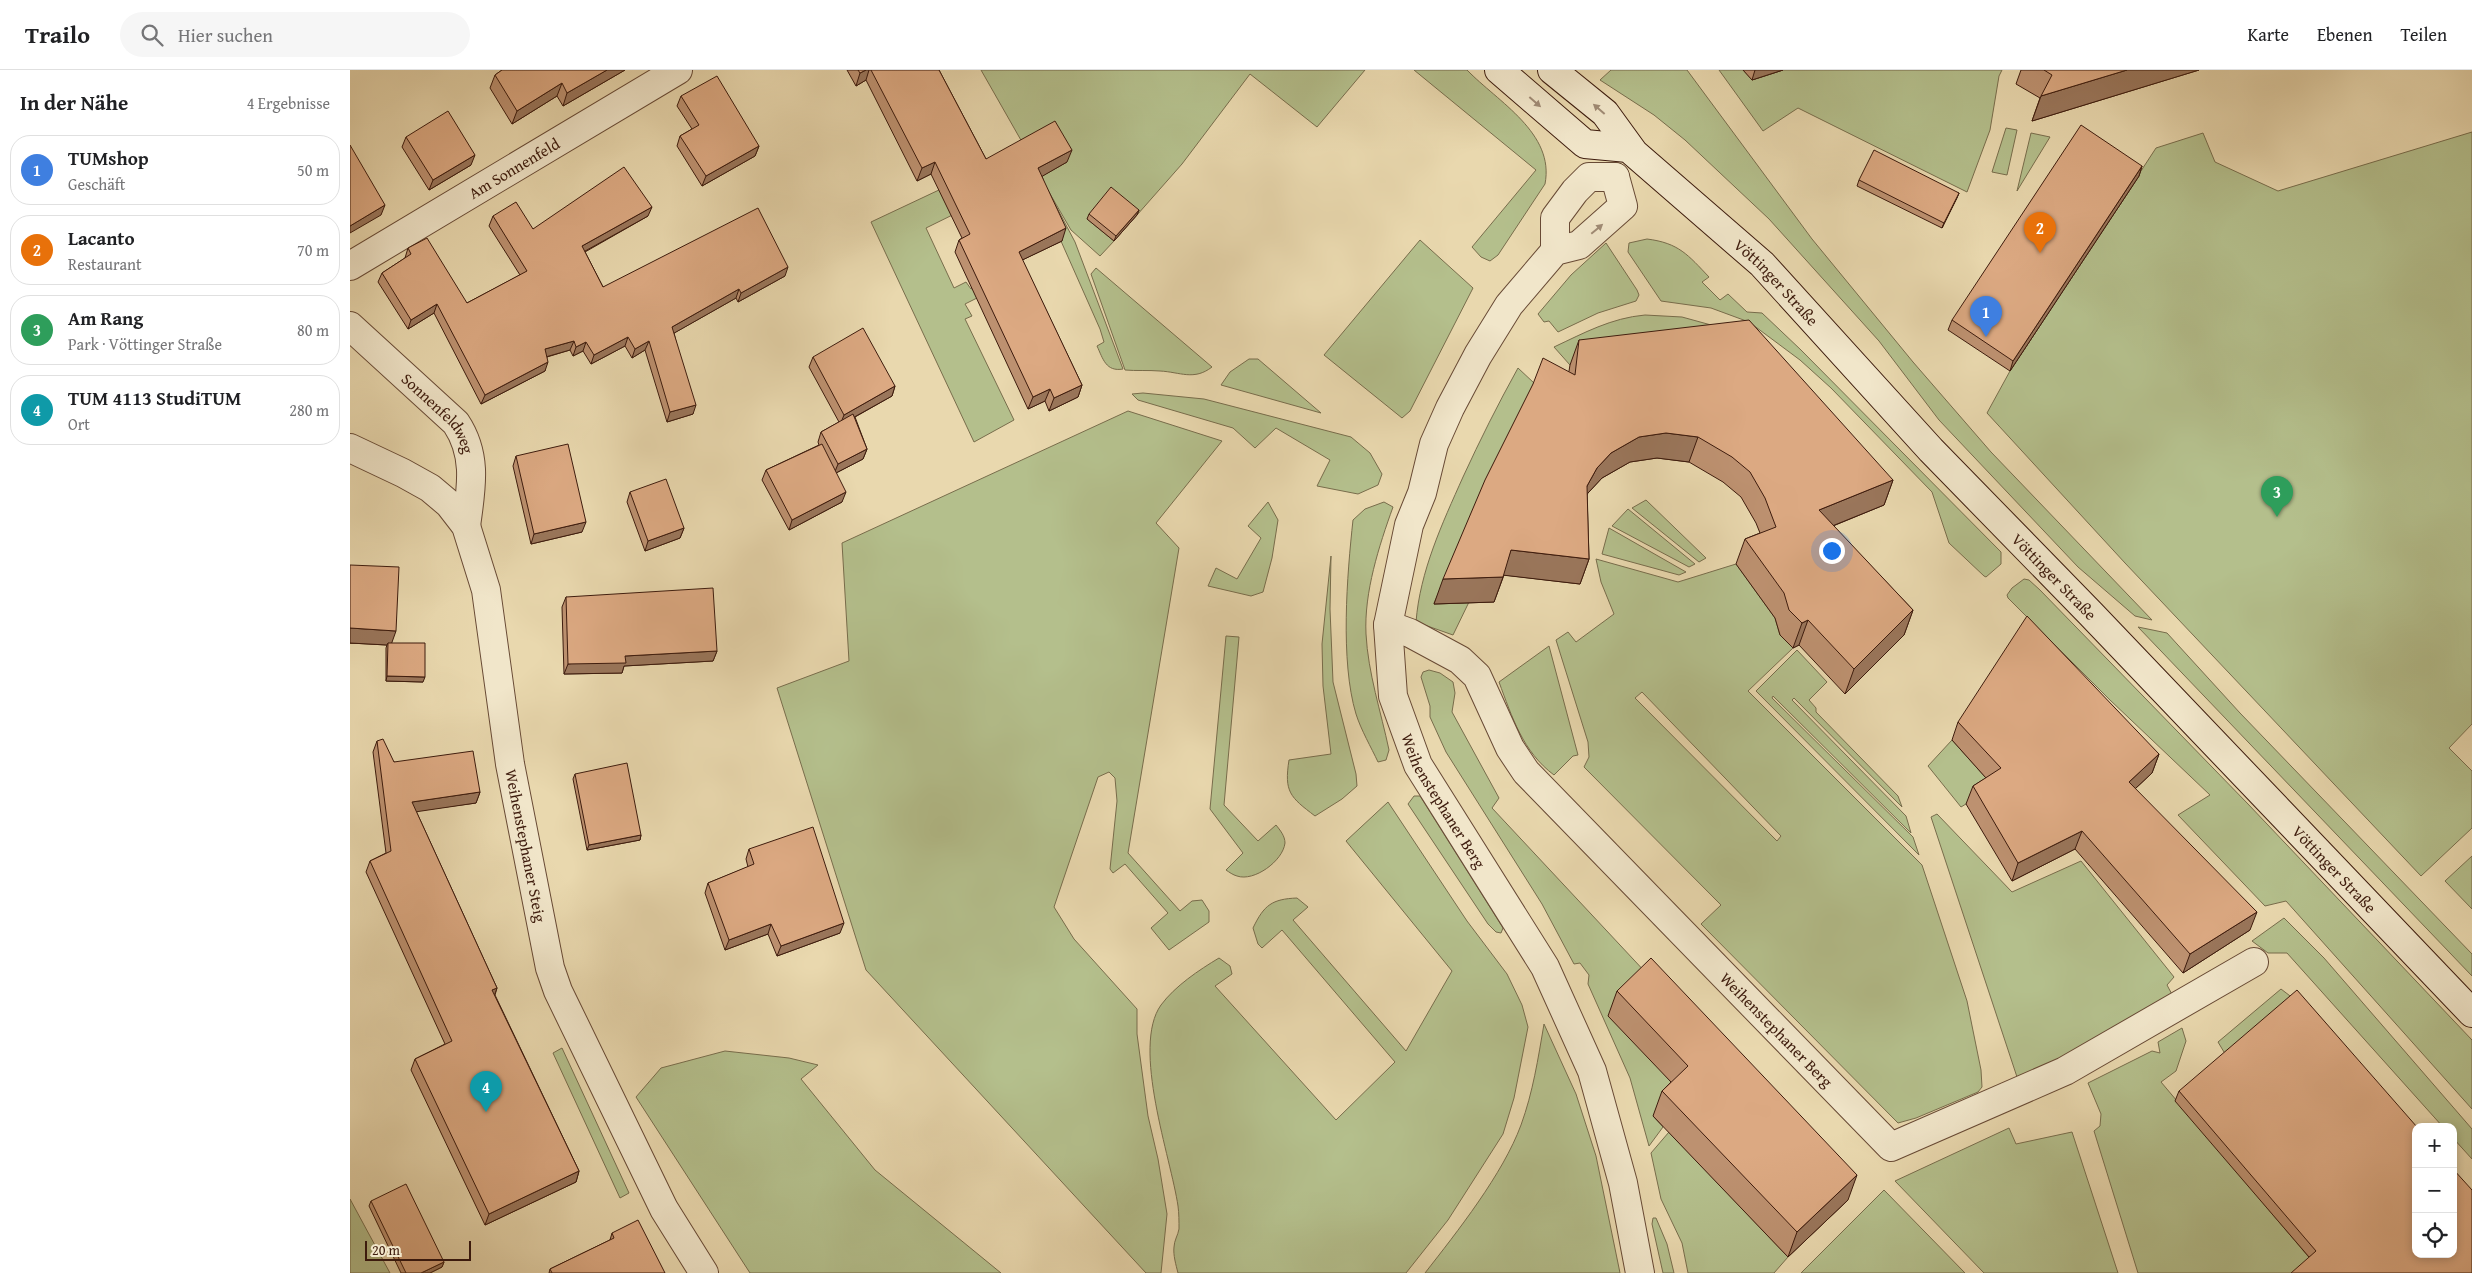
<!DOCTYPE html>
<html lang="de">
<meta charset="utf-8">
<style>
body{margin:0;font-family:"Gentium Book Plus",serif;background:#f6f6f6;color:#202124}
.controls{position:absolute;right:15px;bottom:15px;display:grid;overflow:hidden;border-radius:10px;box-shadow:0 2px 8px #0003}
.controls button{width:45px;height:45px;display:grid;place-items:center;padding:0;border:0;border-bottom:1px solid #e0e0e0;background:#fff;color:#202124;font:25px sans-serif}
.scale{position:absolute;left:15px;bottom:12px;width:106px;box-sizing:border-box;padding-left:5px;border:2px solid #3d1b0d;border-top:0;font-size:14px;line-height:18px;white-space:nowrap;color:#3d1b0d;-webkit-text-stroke:4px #f1e6ca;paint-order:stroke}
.you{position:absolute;left:1481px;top:480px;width:18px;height:18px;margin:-12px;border:4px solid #fff;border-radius:50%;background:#1a73e8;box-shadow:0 0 0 8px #1a73e833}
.badge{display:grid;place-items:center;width:32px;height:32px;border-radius:50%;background:#ea580c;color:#fff;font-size:16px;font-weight:700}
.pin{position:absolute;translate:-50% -41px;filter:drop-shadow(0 1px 2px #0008)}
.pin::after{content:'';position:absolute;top:26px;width:18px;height:15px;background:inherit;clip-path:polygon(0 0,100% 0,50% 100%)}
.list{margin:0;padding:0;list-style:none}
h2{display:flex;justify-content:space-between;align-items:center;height:65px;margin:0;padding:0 20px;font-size:21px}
h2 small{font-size:16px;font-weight:400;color:#757577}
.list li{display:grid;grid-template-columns:32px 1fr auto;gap:15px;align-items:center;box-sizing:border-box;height:70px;margin:0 10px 10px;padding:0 10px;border:1px solid #e0e0e0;border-radius:20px}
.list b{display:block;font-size:19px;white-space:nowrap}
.list p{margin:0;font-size:16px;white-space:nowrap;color:#757577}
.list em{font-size:16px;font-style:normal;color:#757577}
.icon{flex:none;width:28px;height:28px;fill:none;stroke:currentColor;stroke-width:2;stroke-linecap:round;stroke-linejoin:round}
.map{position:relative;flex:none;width:2122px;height:1203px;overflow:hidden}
header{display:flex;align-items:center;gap:30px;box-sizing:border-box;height:70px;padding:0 25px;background:#fff;border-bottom:1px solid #e0e0e0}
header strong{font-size:24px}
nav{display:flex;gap:28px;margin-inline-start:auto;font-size:18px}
.search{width:350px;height:45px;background:#f6f6f6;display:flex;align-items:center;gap:12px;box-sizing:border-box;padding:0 18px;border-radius:28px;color:#757577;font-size:19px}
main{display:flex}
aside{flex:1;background:#fff}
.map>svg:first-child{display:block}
.green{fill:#b4bf8c;stroke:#786d4c;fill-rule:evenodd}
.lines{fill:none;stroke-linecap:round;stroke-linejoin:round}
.street-casing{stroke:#684a35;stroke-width:30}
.secondary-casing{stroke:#3d1b0d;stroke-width:30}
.street{stroke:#f1e6ca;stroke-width:28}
.secondary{stroke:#f1e6ca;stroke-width:28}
.wall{fill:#bd9170;stroke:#3d1b0d}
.shaded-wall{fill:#9a765b;stroke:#3d1b0d}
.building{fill:#dca982;stroke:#3d1b0d}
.oneway{fill:#a08b75}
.labels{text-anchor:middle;stroke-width:4;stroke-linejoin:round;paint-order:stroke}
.street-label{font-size:16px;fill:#3d1b0d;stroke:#f1e6ca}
</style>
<header>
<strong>Trailo</strong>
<div class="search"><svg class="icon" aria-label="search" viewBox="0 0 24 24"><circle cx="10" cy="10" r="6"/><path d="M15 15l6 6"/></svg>Hier suchen</div>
<nav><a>Karte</a><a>Ebenen</a><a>Teilen</a></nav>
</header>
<main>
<aside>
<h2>In der Nähe<small>4 Ergebnisse</small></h2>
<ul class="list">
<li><span class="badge" style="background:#3f7fe0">1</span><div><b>TUMshop</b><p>Geschäft</p></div><em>50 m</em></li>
<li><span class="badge" style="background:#e8710a">2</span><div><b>Lacanto</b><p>Restaurant</p></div><em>70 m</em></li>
<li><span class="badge" style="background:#2e9e5b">3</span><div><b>Am Rang</b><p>Park · Vöttinger Straße</p></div><em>80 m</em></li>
<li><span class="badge" style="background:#0f9aa8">4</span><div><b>TUM 4113 StudiTUM</b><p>Ort</p></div><em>280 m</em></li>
</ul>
</aside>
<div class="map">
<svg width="2122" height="1203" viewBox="0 0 2122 1203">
<rect width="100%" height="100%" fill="#e9d8ae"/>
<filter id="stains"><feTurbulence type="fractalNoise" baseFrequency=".004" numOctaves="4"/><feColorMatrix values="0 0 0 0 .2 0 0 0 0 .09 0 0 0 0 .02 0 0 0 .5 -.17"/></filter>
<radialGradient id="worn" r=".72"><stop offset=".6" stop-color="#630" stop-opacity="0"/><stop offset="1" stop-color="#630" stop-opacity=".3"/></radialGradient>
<g class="green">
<path d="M631,0H1015L967,57L900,4L832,94L787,145L759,122L737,149L764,171L750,186L721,160L696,117L725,172L773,299C756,302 753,289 747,276L754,272L750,259L691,126L645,124L576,158L604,218L616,212L621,219L631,213L645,219L615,234L622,246L615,249L664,350L624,372L521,152L676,79Z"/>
<path d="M1064,0H1117C1148,32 1205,63 1195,114L1148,185L1140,191L1131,187L1122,177L1186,100Z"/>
<polygon points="1261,0 1337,0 1462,169 1563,292 1641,382 1802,550 1785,546 1728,497 1589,350 1529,271 1419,149 1335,70 1304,45 1250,10"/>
<polygon points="1369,0 1393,0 1402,10 1433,0 1652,0 1649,6 1640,60 1617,122 1448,38 1413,61"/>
<polygon points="1656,58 1667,60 1657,105 1642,102"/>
<polygon points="2122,62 2122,654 2099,678 2122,701 2122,758 2071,806 1775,493 1637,343 1660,301 1806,78 1853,63 1865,92 1928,121"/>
<polygon points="1681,63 1700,67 1667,121"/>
<path d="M1297,169C1329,173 1338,185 1359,207L1352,212L1370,230L1378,224L1397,242L1412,243L1451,280L1651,482V494L1636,507L1634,506L1599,473L1582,422L1481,318L1450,290L1399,252L1361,238L1311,231L1278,182L1279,173Z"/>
<polygon points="1070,170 1123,218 1060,341 1052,348 974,285"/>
<polygon points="1256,173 1287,220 1289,225 1286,231 1248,243 1208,262 1199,251 1194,252 1188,244 1221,205"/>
<path d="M746,198L862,297C844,311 830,302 810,301C798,300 786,301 775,300L741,204Z"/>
<path d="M1295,245L1332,247L1372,258L1220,295L1204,277C1234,263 1261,248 1295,245Z"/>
<polygon points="899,289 908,289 971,343 871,315 880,302"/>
<path d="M1168,298L1184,313L1084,533L1119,532L1103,565L1066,552C1070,501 1092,454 1113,407C1130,370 1148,334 1168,298Z"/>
<polygon points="793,323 854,329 1001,367 1020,383 1032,404 1028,415 1008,424 967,416 980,390 926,358 905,378 883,358 788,330 782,324"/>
<polygon points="778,341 872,371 806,453 829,478 778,783 830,841 842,831 852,830 859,841 859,852 819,880 801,858 818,843 775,794 763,803 760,799 767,731 765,708 759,702 748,707 704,837 724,869 787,939 787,964 798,1046 808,1089 817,1144 811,1203 796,1203 516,900 427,618 499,591 492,473"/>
<polygon points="1296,430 1356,488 1349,492 1282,438"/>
<polygon points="918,432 928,450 922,488 913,522 901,526 858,516 866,498 887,509 911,468 898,456"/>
<path d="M1034,432L1043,437C1029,476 1014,522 1016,564C1018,603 1031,642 1039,680L1036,690L1028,692C1021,677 1011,660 1006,644C990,591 997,505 1003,450L1015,439Z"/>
<polygon points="1278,439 1345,494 1339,497 1262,456"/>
<polygon points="1259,458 1336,502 1329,505 1252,484"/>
<path d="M981,486L980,539L983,612L1006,704L1007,716L992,729L965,746C940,727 934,722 939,690L981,684L973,616L972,574Z"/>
<path d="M1246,489L1328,512L1386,494L1425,548L1430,565L1443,578L1398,621L1572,795L1617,931L1631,1000L1632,1017L1628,1022L1566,1048L1548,1053L1351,854L1371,835L1234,697L1239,687L1238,672L1206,570L1218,562L1226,572L1264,544L1251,512ZM1292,622L1431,766L1427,771L1285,628Z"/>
<polygon points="1674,509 1679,510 1690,520 1898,734 2122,970 2122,1039 1936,831 1915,836 1828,745 1860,725 1760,630 1658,528 1657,525 1662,518"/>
<polygon points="1788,557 1817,563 1890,643 2122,884 2122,906"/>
<path d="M876,566L889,567L874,735L908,771L926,755C930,760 935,766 935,773C933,791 904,812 887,806C883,805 879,802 876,800L893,783L860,739Z"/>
<path d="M1199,576L1228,685L1223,686L1204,705C1173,682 1162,647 1149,612Z"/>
<polygon points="1447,580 1477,612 1459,630 1466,638 1466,642 1548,726 1552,737 1444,628 1442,630 1556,746 1561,763 1423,626 1422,628 1563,767 1569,785 1406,621"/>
<polygon points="1079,600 1090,603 1103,612 1105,623 1102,642 1149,728 1142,738 1298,905 1329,1021 1303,1046 1313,1057 1299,1076 1280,1008 1238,914 1239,905 1230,893 1224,894 1192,834 1096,682 1080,647 1080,636 1071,607 1073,602"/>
<polygon points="1602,670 1644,717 1611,737 1578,696"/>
<polygon points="1064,726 1070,726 1148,850 1153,858 1151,863 1146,862 1138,854 1058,734"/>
<path d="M1038,732L1117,851L1157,904L1172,935L1178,957L1164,1028L1153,1064L1098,1150L1056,1203H828C826,1195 823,1185 824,1177C824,1171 828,1165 829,1159C829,1152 829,1143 828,1136C821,1088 781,977 811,935C825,916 849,900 869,888L880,896L882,904L865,916L986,1050L1045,992L932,860L912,878L908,874L903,858C914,835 922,829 947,828L958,837L943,850L1056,981L1102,901L996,771Z"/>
<polygon points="1587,744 1662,822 1731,791 1824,907 1817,915 1825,930 1668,1010 1581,747"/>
<polygon points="2122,786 2122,839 2095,811"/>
<polygon points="1934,848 1974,888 2122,1059 2122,1089 2103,1068 2103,1057 2093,1057 1937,883 1918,883 1902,871"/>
<polygon points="1931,919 1944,929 1877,987 1868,972"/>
<path d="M1194,954L1226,1024L1246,1086L1270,1203H1075C1107,1162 1153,1104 1171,1055C1183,1022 1188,989 1194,954Z"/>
<polygon points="1832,958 1836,971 1826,1001 1811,1012 1962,1191 1949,1203 1788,1203 1744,1061 1750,1056 1751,1044 1738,1013 1802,981 1810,983 1808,972"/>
<polygon points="212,978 279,1123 270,1128 203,983"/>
<polygon points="375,981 439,988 468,995 451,1009 525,1100 651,1203 400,1203 286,1027 311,998"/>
<polygon points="1659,1058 1666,1074 1722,1062 1768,1203 1634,1203 1545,1111"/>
<polygon points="1319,1062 1438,1187 1424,1203 1338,1203 1332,1173 1311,1129 1301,1083"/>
<polygon points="1534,1120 1615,1203 1451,1203"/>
<polygon points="0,1129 40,1203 0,1203"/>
<polygon points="1303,1148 1306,1148 1317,1174 1324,1203 1313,1203 1302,1154"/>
</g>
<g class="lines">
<g class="street-casing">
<g id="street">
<path id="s1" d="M1265,107L1273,136L1229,175L1205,181L1159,235L1128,285L1100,338L1084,374L1072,423L1059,455L1038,555L1043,626L1068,695L1195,897L1242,1001L1273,1113L1290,1203"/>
<polyline points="1205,181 1205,148 1225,121 1239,107 1265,107"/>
<path id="s2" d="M0,196L328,0"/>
<path id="s3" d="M0,256L106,353C128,386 121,419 116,456"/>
<path id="s4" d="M0,378L53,403L80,418L99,434L116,456L136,520L160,694L200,898L208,921L314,1139L354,1203"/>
<path id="s5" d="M1038,555L1060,563L1110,590L1127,606L1160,678L1176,702L1541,1077L1715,1001L1904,892"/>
</g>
</g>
<g class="secondary-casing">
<g id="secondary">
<polyline points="1149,0 1235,74 1278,78"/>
<path id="s6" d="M1202,0L1255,43L1284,83L1412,194L1581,380L1740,543L2122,943"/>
</g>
</g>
<use href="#street" class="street"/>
<use href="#secondary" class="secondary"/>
</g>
<g class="wall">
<polygon points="152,0 275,0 213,36 207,26 162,54 140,18 145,5"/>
<polygon points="497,0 589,0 636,89 717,92 692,106 712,171 672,190 732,315 728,327 699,341 695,331 678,339 605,182 609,170 612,168 581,104 567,111 516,10 506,16"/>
<polygon points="1393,0 1433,0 1402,10"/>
<polygon points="1671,0 1849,0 1682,51 1690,28 1666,14"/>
<polygon points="331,26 409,76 405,86 352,116 327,76 330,66 342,59 327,36"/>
<polygon points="56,67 121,95 79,120 52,77"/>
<polygon points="1792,96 1789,106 1660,301 1598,260 1602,250"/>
<polygon points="1509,110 1609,123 1592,158 1507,116"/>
<polygon points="789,140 787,145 764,171 737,149 739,144"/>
<polygon points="143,146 183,159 298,146 235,182 253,217 435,206 388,232 386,228 324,263 343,344 317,352 295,280 282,288 275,276 241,294 233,281 223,286 220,280 197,287 195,301 131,334 84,243 58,259 28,212 32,203 55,188 58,178 117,233 170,205 139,156"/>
<polygon points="1229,270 1543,410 1534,435 1483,456 1563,540 1554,565 1495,624 1449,575 1443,578 1430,565 1425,548 1386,494 1395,469 1410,463 1406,453 1391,427 1373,412 1339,392 1307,388 1280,392 1252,408 1238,423 1237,424 1239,489 1230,514 1154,505 1144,532 1084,534 1219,301 1220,295"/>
<polygon points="463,287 545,316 542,326 505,347 517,379 513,389 486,403 492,432 439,460 412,410 416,400 469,375 468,372 471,362 489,352 459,297"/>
<polygon points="166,386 232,462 181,474 163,396"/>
<polygon points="280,422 334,458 330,468 295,481 277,432"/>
<polygon points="216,527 367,581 363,591 274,596 272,603 214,604 212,537"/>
<polygon points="0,573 42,573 73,612 36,611 36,578 37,575"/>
<polygon points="1608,652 1809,684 1802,703 1785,719 1900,860 1833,903 1725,779 1662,811 1616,734 1623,716 1636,708 1602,670"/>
<polygon points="27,671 44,692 130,722 126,733 66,741 147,918 145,925 229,1101 226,1112 135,1155 61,1000 65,989 95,974 16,802 20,791 36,783 23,682"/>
<polygon points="225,704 291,765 290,770 237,780 223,709"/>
<polygon points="399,779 490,863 427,886 418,864 375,880 355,823 358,813 398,797 396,789"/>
<polygon points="1267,921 1498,1130 1438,1187 1303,1046 1312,1021 1321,1012 1258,946"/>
<polygon points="1829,1021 2122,1120 1959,1187 1825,1031"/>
<polygon points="21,1131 94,1192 92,1197 80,1203 51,1203 19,1136"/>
<polygon points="262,1163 315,1203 199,1203 200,1199 260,1170"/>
</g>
<g class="shaded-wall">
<polygon points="257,0 275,0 213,36 217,23"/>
<polygon points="516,0 519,0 516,10 506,16 510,3"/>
<polygon points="1405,0 1433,0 1402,10"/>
<polygon points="1777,0 1849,0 1682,51 1691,26"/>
<polygon points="212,13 207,26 162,54 167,41"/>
<polygon points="409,76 405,86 352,116 356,106"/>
<polygon points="722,80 717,92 684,111 688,98"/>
<polygon points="125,85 121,95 79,120 83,110"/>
<polygon points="585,92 581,104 567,111 572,98"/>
<polygon points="1792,96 1789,106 1660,301 1663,291"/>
<polygon points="1609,123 1607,128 1592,158 1594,153"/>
<polygon points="35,135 31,145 0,163 0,156"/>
<polygon points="302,137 298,146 228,185 232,176"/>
<polygon points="789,140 787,145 764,171 766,166"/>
<polygon points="716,158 712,171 664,194 669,182"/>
<polygon points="438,197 435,206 388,232 391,223"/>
<polygon points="389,219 386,228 319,266 322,257"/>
<polygon points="87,234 84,243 58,259 61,250"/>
<polygon points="278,267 275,276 241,294 244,285"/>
<polygon points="224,271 220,280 192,288 195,279"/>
<polygon points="299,271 295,280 282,288 285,279"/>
<polygon points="236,272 233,281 223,286 226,277"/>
<polygon points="198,292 195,301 131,334 135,325"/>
<polygon points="732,315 728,327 699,341 704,328"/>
<polygon points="545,316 542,326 490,355 494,345"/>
<polygon points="700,319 695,331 678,339 683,327"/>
<polygon points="346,335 343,344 317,352 320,342"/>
<polygon points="1316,363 1348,367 1339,392 1307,388 1280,392 1252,408 1238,423 1228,441 1237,416 1247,398 1261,383 1289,367"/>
<polygon points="517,379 513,389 484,404 488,394"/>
<polygon points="1543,410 1534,435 1460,465 1469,440"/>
<polygon points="496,422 492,432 439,460 442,450"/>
<polygon points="236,452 232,462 181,474 184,464"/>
<polygon points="334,458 330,468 295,481 298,471"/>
<polygon points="1161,480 1239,489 1230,514 1152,505"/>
<polygon points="1153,507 1144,532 1084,534 1093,509"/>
<polygon points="1563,540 1554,565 1495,624 1504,599"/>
<polygon points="1458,550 1449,575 1443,578 1452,553"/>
<polygon points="0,558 46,561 41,575 38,573 37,575 0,573"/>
<polygon points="367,581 363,591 274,596 272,603 214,604 218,594 275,586"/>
<polygon points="37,606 75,607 73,612 36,611"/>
<polygon points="1809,684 1802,703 1772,731 1779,712"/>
<polygon points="130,722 126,733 58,743 62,732"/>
<polygon points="1732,761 1725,779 1662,811 1668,793"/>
<polygon points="291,765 290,770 237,780 239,775"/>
<polygon points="1907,842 1900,860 1833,903 1840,884"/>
<polygon points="494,853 490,863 427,886 431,876"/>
<polygon points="421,854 418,864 375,880 379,870"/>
<polygon points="147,918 143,929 142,920"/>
<polygon points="229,1101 226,1112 135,1155 139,1144"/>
<polygon points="1507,1105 1498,1130 1438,1187 1447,1162"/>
<polygon points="94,1192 92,1197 80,1203 71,1203"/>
</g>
<g class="building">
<polygon points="152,0 257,0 217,23 212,13 167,41 145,5"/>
<polygon points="508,0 516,0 510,3"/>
<polygon points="521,0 589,0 636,89 705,51 722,80 688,98 716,158 669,182 732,315 704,328 700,319 683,327 609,170 620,164 585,92 572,98"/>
<polygon points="1694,0 1777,0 1691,26 1702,5"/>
<polygon points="367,6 409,76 356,106 330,66 349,55 331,26"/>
<polygon points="98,41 125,85 83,110 56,67"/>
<polygon points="1731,55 1792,96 1663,291 1602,250"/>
<polygon points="0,75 35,135 0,156"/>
<polygon points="1524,80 1609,123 1594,153 1509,110"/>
<polygon points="274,97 302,137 232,176 253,217 408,138 438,197 391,223 389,219 322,257 346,335 320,342 299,271 285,279 278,267 244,285 236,272 226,277 224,271 195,279 198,292 135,325 87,234 61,250 32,203 61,184 58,178 77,168 117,233 177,201 143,146 166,132 183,159"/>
<polygon points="761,117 789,140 766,166 739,144"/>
<polygon points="1399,250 1543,410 1469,440 1563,540 1504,599 1458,550 1452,553 1439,540 1434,523 1395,469 1426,457 1415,428 1400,402 1382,387 1348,367 1316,363 1289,367 1261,383 1247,398 1237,416 1239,489 1161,480 1153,507 1093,509 1135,410 1183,314 1193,288 1225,305 1229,270"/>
<polygon points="513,258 545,316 494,345 463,287"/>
<polygon points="503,344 517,379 488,394 471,362"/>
<polygon points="218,374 236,452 184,464 166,386"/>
<polygon points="472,374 496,422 442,450 416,400"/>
<polygon points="316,409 334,458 298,471 280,422"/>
<polygon points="0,495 49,497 46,561 0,558"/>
<polygon points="363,518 367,581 275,586 276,593 218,594 216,527"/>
<polygon points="1677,546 1809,684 1779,712 1907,842 1840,884 1732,761 1668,793 1623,716 1651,698 1608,652"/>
<polygon points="38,573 75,573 75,607 37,606"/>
<polygon points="33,669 44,692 123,681 130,722 62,732 147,918 142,920 229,1101 139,1144 65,989 102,971 20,791 41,781 27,671"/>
<polygon points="277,693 291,765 239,775 225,704"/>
<polygon points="463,757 494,853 431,876 421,854 379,870 358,813 404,794 399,779"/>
<polygon points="1301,888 1507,1105 1447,1162 1312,1021 1338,996 1267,921"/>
<polygon points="1947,920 2067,1057 2066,1057 2066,1184 2103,1184 2103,1099 2122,1120 2122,1203 1941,1203 1966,1181 1829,1021"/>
<polygon points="56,1114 94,1192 71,1203 56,1203 21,1131"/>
<polygon points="288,1150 315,1203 202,1203 200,1199 264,1168 262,1163"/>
</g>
<defs><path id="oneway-solid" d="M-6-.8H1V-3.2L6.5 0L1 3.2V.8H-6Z" transform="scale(1.25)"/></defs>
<g class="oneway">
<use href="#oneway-solid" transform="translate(1185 32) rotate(41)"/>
<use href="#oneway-solid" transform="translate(1249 39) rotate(-139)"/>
<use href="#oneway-solid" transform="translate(1247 159) rotate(-40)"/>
</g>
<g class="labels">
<g class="street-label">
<text dy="6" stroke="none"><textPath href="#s2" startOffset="191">Am Sonnenfeld</textPath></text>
<text dy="6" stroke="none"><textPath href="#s6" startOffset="310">Vöttinger Straße</textPath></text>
<text dy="6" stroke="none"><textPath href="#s3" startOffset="125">Sonnenfeldweg</textPath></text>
<text dy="6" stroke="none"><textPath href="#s6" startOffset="715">Vöttinger Straße</textPath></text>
<text dy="6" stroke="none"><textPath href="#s1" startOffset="718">Weihenstephaner Berg</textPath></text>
<text dy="6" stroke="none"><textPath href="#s4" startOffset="468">Weihenstephaner Steig</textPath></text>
<text dy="6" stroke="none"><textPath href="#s6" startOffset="1120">Vöttinger Straße</textPath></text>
<text dy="6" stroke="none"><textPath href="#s5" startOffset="571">Weihenstephaner Berg</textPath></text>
</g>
</g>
<rect width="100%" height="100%" filter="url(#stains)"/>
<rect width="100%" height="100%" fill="url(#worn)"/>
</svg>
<div class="controls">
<button>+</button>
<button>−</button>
<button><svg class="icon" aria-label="locate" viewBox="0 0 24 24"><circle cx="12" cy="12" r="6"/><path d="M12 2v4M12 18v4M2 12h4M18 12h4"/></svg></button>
</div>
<div class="scale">20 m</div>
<div class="you"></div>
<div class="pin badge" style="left:1636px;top:267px;background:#3f7fe0">1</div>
<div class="pin badge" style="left:1690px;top:183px;background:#e8710a">2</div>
<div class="pin badge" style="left:1927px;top:447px;background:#2e9e5b">3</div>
<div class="pin badge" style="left:136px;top:1042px;background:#0f9aa8">4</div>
</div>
</main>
